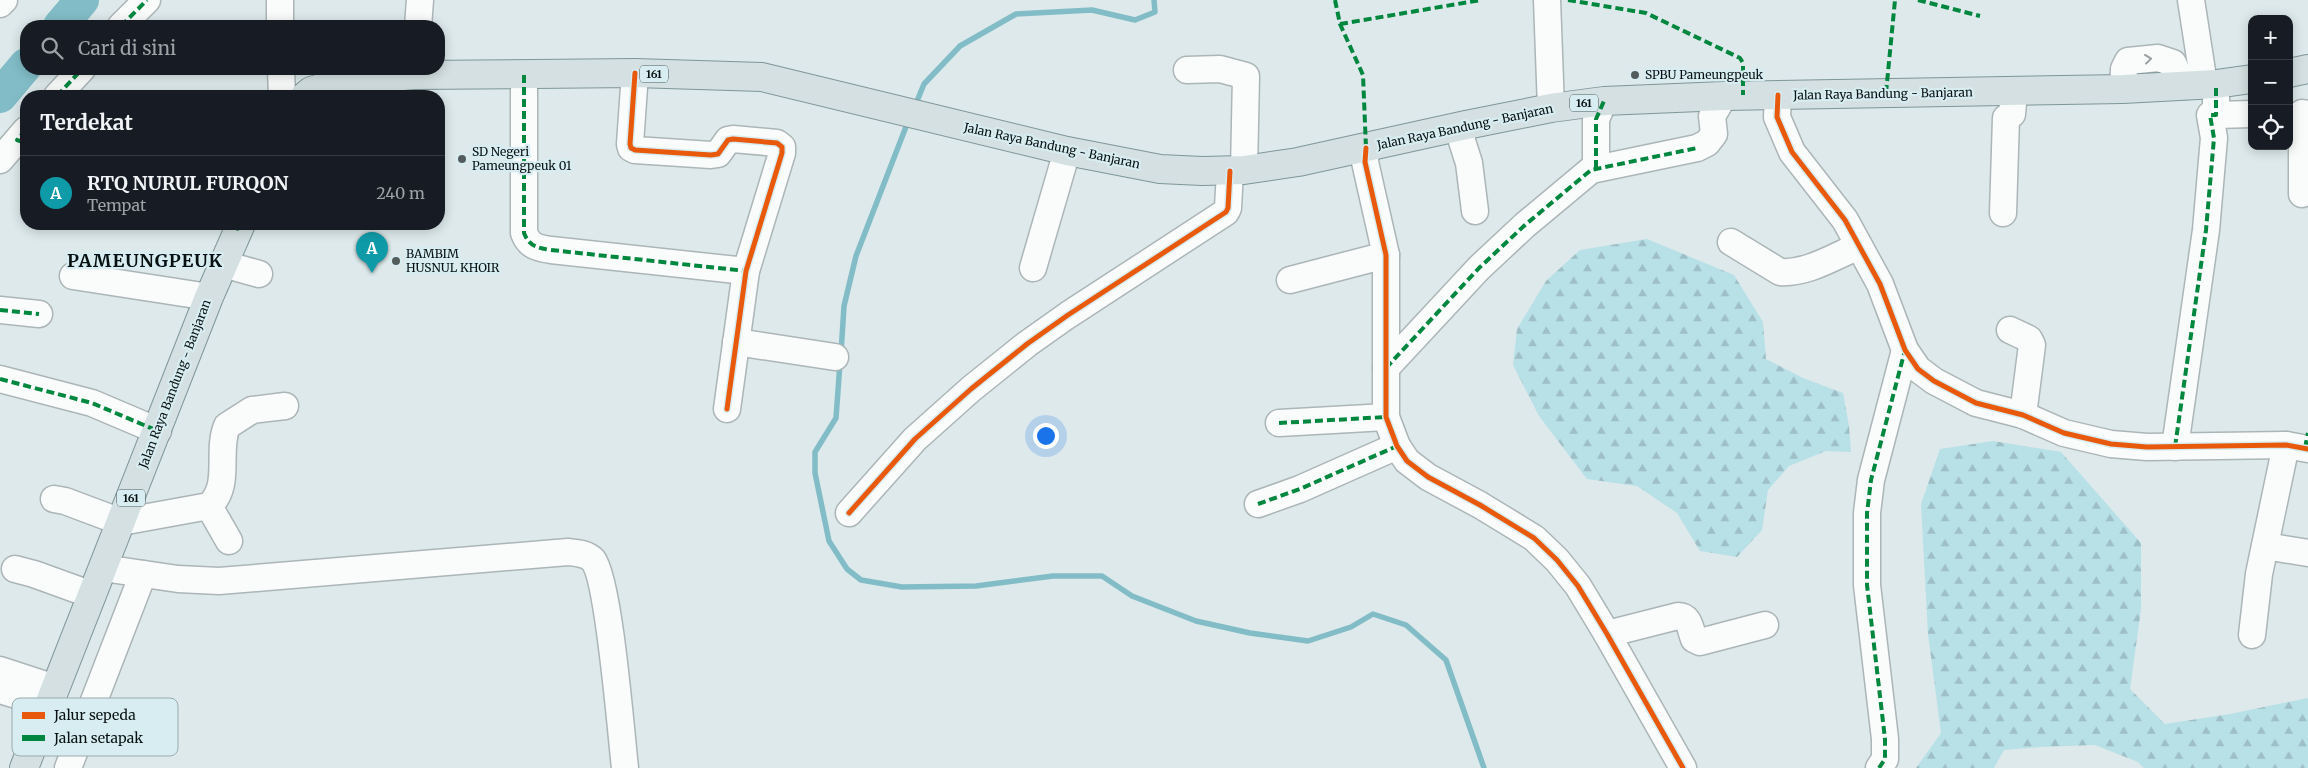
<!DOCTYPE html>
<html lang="id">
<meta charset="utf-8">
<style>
body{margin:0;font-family:Merriweather,serif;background:#242831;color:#f1f3f6}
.controls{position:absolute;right:15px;top:15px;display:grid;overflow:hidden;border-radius:10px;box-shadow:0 2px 12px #0003}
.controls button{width:45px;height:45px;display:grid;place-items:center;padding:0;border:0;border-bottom:1px solid #363941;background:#171b24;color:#f1f3f6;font:25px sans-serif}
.you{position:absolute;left:1045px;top:435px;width:18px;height:18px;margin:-12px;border:4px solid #fff;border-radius:50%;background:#1a73e8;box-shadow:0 0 0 8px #1a73e833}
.badge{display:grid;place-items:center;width:32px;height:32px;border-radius:50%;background:#ea580c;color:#fff;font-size:16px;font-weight:700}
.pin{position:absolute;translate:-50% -41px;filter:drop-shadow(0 1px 2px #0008)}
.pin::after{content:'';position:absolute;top:26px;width:18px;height:15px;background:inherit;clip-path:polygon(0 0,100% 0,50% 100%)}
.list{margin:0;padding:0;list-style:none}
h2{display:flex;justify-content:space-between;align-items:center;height:65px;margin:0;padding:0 20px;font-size:21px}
h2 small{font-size:16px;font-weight:400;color:#9ea1a6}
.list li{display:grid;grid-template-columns:32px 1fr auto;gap:15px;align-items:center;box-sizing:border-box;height:75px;padding:0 20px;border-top:1px solid #363941}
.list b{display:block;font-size:19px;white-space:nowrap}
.list p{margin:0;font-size:16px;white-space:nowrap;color:#9ea1a6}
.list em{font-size:16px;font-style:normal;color:#9ea1a6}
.icon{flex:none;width:28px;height:28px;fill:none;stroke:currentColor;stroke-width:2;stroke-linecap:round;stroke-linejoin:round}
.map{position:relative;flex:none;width:2308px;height:768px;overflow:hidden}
.search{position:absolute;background:#171b24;box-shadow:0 2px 12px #0003;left:20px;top:20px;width:425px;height:55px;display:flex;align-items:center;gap:12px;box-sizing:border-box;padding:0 18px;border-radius:20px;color:#9ea1a6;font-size:19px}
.panel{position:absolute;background:#171b24;box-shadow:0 2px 12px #0003;left:20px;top:90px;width:425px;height:140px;border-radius:20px}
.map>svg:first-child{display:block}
.forest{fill:url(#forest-firs)}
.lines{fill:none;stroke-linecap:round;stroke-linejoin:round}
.stream{stroke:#82bdc7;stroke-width:5.5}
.river{stroke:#82bdc7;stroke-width:34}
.minor-casing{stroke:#acb5b7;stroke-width:29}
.major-casing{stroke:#7f9699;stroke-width:30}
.minor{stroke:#fafcfc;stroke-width:26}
.major{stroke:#d4e0e1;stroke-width:28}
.quiet{stroke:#00873e;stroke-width:4;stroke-dasharray:8 4;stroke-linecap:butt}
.cycleway-casing{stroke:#d7edf1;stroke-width:8}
.cycleway{stroke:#e8590c;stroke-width:5}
.oneway{stroke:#999e9e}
.poi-dot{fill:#535c5d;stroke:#d7edf1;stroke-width:2}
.labels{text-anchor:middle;stroke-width:4.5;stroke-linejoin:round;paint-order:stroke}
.shield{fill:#d7edf1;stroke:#465254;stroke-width:1}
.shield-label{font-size:11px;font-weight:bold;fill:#081011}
.poi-label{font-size:12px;fill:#081011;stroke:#d7edf1;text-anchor:start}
.street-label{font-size:12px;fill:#081011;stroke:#d7edf1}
.district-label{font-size:18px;font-weight:bold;letter-spacing:1px;fill:#081011;stroke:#d7edf1}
.key{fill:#d7edf1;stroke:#99abae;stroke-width:1}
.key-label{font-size:14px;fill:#081011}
</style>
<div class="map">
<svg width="2308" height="768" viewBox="0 0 2308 768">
<defs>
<pattern id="forest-firs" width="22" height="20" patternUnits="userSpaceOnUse" patternTransform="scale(1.25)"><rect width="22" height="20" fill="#b8e0e7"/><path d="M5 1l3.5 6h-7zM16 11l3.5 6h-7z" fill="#9dbfc5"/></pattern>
</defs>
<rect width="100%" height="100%" fill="#dde9eb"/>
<g class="forest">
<polygon points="1647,239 1734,275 1763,322 1766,359 1803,378 1843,393 1849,426 1851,452 1826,451 1789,466 1768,490 1762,530 1737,557 1700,551 1677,513 1637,486 1587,479 1539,416 1513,365 1517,329 1546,281 1580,250"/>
<polygon points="1993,441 2061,452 2141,543 2141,609 2130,689 2165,724 2230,714 2308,698 2308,768 2144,768 2138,762 2095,745 2040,747 2004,750 1994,768 1916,768 1941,733 1928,634 1921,504 1940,449"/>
</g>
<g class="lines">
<g class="stream">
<polyline points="915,106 924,84 960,46 1016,14 1092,10 1135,20 1155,12 1154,0"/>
<polyline points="841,353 844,306 856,256 909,119"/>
<polyline points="840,363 836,418 815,452 815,473 829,541 847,569 861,580 902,587 976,586 1053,576 1102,576 1132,596 1196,621 1250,633 1308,641 1351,627 1373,614 1406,625 1446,660 1484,768"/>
</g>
<g class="river">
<polyline points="60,26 82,0"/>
<polyline points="0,96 26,65"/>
</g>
<g class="minor-casing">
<g id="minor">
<polyline points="280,0 280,26"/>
<polyline points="1547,0 1551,108"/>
<polyline points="2191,0 2204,84"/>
<polyline points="0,4 4,0"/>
<polyline points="121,26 147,0"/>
<polyline points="418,26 420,0"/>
<polyline points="281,69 282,96"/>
<polyline points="1187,70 1220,69 1246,76 1244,170"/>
<polyline points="635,73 630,144 631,148 635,150 711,155 718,154 728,140 733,139 777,143 782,147 782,153 746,271 727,409"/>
<path d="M524,75V233C529,246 537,248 551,250L746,271"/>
<polyline points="2123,89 2124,69 2128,61 2158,58 2173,63 2183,86"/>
<polyline points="1778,95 1777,117 1792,152 1845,220 1880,284 1905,350 1918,369 1934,381 1976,403 2023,415 2064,433 2111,444 2147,447 2286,445 2308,449"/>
<polyline points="57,96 82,69"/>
<polyline points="2216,115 2252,114"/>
<polyline points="1466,125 1461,138 1469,163 1475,211"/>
<polyline points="1366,148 1365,162 1386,255 1386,417 1397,446 1407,461 1428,477 1480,505 1534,538 1557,560 1578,586 1607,634 1683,768"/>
<polyline points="0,160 26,130"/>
<polyline points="1596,168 1596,119 1604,101"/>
<polyline points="2302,194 2302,113 2308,114"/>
<polyline points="2003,213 2006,118 2012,114 2014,92"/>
<path d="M1731,242L1780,272C1807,274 1835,256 1859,246"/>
<polyline points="223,264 259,274"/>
<polyline points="1033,268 1067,151"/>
<polyline points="73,276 209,297"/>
<polyline points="1290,280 1386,255"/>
<polyline points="0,310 39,314"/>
<polyline points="2010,330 2029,339 2032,345 2023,415"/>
<polyline points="736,342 835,357"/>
<polyline points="1386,368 1479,268 1525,225 1591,170 1697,148 1707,143 1714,134 1712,116 1724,96"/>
<polyline points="0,379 92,403 158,431"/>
<polyline points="1279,423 1386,417"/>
<polyline points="2175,447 2206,230 2214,138 2210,115 2216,115 2216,84"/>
<path d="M54,499L65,501L121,522L209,506C232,485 216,452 227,426L252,410L285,406"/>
<polyline points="1258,504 1300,489 1397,446"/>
<polyline points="209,506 229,541"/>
<polyline points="849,513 915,439 971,389 1027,344 1068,315 1226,212 1228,208 1230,171"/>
<polyline points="2265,546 2308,553"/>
<path d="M103,568L178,579L219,581L568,552C577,553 586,553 593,560C609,580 621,733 625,768"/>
<polyline points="15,569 34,574 92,595"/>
<path d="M1607,634L1678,616C1690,616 1690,629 1694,639L1700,642L1765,625"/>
<polyline points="2252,635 2259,574 2286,445"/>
<polyline points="0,670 55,688"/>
<polyline points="0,690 49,705"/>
<polyline points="68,768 143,574"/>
<polyline points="1879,768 1885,759 1885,739 1867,585 1867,513 1871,480 1905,350"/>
</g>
</g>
<g class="major-casing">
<g id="major">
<polyline points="2289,73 2308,69"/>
<polyline points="305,96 311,91 344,81 414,75 635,73 762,77 1067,151 1160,169 1202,171 1244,170 1298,162 1466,125 1551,108 1604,101 1724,96 2123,89 2216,84 2252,79"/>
<polyline points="24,768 209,297 241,224"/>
</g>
</g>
<use href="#minor" class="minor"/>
<use href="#major" class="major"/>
<g class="quiet">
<polyline points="1335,0 1340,24 1363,75 1366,148"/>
<polyline points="1568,0 1646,13 1740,58 1743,63 1743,95"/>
<polyline points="1918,0 1980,16"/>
<polyline points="1340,24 1481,0"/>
<polyline points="121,26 147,0"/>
<path d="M524,75V233C529,246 537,248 551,250L746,271"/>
<polyline points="1886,93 1895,0"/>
<polyline points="57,96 82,69"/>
<polyline points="26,130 17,140 26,143"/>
<polyline points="1596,168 1596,119 1604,101"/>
<polyline points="224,224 239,229"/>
<polyline points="0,310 39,314"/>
<polyline points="1386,368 1479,268 1525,225 1591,170 1697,148"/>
<polyline points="0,379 92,403 158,431"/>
<polyline points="1279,423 1386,417"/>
<polyline points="2175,447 2206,230 2214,138 2210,115 2216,115 2216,84"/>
<polyline points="2305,448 2308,433"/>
<polyline points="1258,504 1300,489 1397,446"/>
<polyline points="1879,768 1885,759 1885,739 1867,585 1867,513 1871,480 1905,350"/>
</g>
<g class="cycleway-casing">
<g id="cycleway">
<polyline points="635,73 630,144 631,148 635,150 711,155 718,154 728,140 733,139 777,143 782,147 782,153 746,271 727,409"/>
<polyline points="1778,95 1777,117 1792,152 1845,220 1880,284 1905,350 1918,369 1934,381 1976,403 2023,415 2064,433 2111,444 2147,447 2286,445 2308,449"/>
<polyline points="1366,148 1365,162 1386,255 1386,417 1397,446 1407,461 1428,477 1480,505 1534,538 1557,560 1578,586 1607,634 1683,768"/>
<polyline points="849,513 915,439 971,389 1027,344 1068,315 1226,212 1228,208 1230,171"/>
</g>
</g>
<use href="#cycleway" class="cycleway"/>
</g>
<defs><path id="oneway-chevron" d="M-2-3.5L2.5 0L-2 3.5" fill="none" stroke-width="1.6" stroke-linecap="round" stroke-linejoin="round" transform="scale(1.25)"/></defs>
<use class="oneway" href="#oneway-chevron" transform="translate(2148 59) rotate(-7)"/>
<g class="poi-dot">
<circle cx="1635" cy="75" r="5"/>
<circle cx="462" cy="159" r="5"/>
<circle cx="396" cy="261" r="5"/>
</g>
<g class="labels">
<g class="shield">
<rect x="640" y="65.5" width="28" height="17" rx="4"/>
<rect x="1570" y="94.5" width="28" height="17" rx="4"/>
<rect x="117" y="489.5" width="28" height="17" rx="4"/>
</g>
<g class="shield-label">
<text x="654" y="78">161</text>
<text x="1584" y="107">161</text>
<text x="131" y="502">161</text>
</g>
<g class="poi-label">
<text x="1645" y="79">SPBU Pameungpeuk</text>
<text x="472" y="156">SD Negeri<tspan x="472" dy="14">Pameungpeuk 01</tspan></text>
<text x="406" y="258">BAMBIM<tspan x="406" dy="14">HUSNUL KHOIR</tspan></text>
</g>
<g class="street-label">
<text transform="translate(1883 94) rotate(-1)" y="4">Jalan Raya Bandung - Banjaran</text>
<text transform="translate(1465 127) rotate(-12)" y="4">Jalan Raya Bandung - Banjaran</text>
<text transform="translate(1052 146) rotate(12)" y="4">Jalan Raya Bandung - Banjaran</text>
<text transform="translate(175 384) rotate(-69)" y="4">Jalan Raya Bandung - Banjaran</text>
</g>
<g class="district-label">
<text x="145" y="267">PAMEUNGPEUK</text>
</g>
</g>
<rect x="12" y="698" width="166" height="58" rx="8" class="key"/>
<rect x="22" y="712" width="23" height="7" fill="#e8590c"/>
<rect x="22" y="735" width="23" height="6" fill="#00873e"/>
<g class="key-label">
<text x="54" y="720">Jalur sepeda</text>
<text x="54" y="743">Jalan setapak</text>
</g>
</svg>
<div class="controls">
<button>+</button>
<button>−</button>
<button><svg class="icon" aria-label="locate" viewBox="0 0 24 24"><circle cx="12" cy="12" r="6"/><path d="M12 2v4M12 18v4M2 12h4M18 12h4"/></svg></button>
</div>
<div class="you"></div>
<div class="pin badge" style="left:372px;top:273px;background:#0f9aa8">A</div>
<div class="search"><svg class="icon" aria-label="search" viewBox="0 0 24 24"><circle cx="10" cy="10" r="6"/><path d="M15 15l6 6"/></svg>Cari di sini</div>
<section class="panel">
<h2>Terdekat<small></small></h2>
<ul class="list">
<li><span class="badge" style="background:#0f9aa8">A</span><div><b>RTQ NURUL FURQON</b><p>Tempat</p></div><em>240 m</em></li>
</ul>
</section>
</div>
